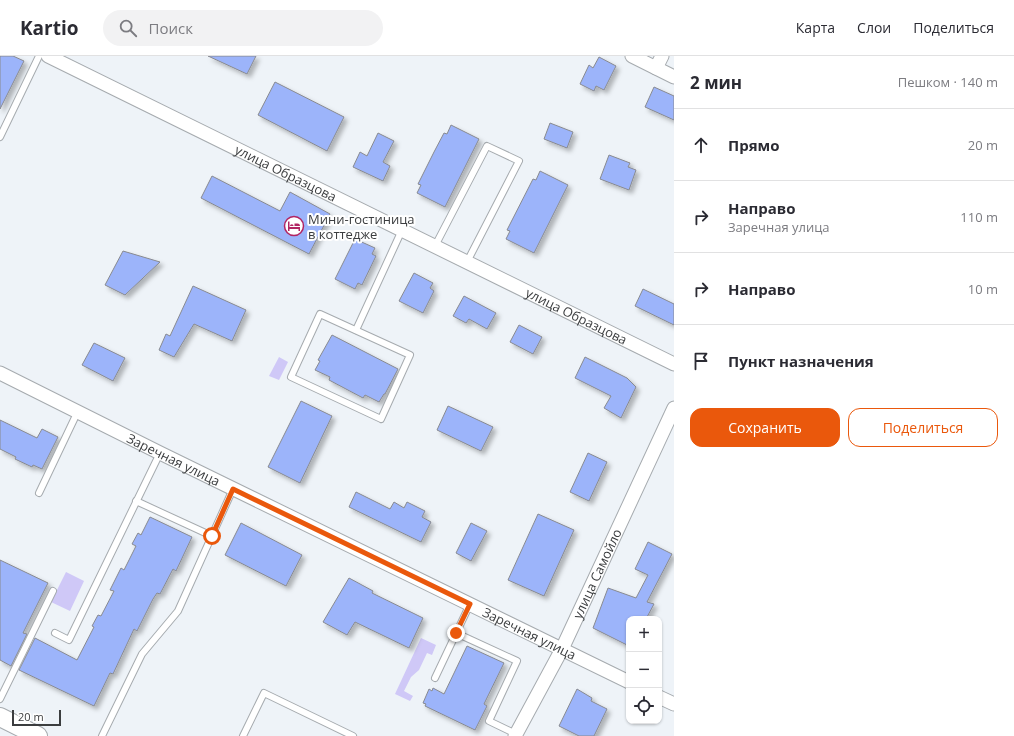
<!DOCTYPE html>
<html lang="ru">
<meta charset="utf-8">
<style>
body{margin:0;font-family:"Open Sans",sans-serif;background:#f2f2f3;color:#2b2b33}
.controls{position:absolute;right:12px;bottom:12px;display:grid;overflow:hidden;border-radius:8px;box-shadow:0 1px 3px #0004}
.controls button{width:36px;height:36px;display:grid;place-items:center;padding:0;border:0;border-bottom:1px solid #e1e1e2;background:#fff;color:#2b2b33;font:20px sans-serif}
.scale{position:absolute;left:12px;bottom:10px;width:49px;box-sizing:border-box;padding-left:4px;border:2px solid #3b3d3f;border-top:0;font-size:11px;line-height:14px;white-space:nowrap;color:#3b3d3f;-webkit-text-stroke:3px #fff;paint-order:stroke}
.stop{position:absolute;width:12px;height:12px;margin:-9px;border:3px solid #ea580c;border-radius:50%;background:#fff}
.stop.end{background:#ea580c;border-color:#fff;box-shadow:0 1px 4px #0008}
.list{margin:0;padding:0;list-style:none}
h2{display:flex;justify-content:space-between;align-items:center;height:52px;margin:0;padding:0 16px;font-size:17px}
h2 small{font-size:13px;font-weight:400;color:#7c7c81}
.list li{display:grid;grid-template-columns:26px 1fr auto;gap:12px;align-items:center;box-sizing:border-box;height:72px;padding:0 16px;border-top:1px solid #e1e1e2}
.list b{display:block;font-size:15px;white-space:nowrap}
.list p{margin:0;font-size:13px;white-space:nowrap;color:#7c7c81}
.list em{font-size:13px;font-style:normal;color:#7c7c81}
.actions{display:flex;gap:8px;padding:12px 16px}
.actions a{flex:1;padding:9px 0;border:1px solid #ea580c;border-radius:12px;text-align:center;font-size:14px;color:#ea580c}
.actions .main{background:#ea580c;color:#fff}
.icon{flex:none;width:22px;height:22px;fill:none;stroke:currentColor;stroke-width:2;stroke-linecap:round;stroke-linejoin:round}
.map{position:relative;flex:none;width:674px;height:680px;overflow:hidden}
header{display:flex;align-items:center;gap:24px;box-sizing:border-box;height:56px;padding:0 20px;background:#fff;border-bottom:1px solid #e1e1e2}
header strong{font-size:19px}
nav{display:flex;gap:22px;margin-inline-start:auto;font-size:14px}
.search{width:280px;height:36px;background:#f2f2f3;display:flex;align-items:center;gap:10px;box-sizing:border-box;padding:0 14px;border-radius:22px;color:#7c7c81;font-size:15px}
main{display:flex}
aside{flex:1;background:#fff}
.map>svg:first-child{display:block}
.green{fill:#cfc8f7}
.building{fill:#9cb4fa;stroke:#888a90;filter:url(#shadow)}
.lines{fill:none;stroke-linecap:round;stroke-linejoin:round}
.lane-casing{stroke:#a6abaf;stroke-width:8}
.street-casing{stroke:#a6abaf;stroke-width:15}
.secondary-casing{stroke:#a6abaf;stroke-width:20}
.lane{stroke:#fff;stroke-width:6}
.street{stroke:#fff;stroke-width:13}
.secondary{stroke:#fff;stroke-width:18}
.route{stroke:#ea580c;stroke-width:5}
.labels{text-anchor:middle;stroke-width:4;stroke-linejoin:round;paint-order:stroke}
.street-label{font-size:13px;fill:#3b3d3f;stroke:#fff}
.poi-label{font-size:13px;fill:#3b3d3f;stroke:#fff;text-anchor:start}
</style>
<header>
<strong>Kartio</strong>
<div class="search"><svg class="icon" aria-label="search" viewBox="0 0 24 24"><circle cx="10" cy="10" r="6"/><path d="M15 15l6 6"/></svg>Поиск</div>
<nav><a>Карта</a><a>Слои</a><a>Поделиться</a></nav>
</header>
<main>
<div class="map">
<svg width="674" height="680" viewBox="0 0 674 680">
<defs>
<filter id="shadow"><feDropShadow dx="3.5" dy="3.5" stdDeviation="2" flood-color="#0004"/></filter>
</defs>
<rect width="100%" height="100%" fill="#eef3f8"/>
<g class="green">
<polygon points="279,301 288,306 279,324 269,320"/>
<polygon points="66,516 84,525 70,555 51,546"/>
<polygon points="421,582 436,589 432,599 427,597 419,614 411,621 404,635 413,640 410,645 395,638"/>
</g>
<g class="building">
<polygon points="0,0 13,0 24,5 0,53"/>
<polygon points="208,0 256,0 247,18"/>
<polygon points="599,1 616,10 604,34 596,30 594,35 580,28 589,9 593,12"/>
<polygon points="275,26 344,61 327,95 258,59"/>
<polygon points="654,31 674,40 674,64 645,51"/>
<polygon points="550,67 573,76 567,92 544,83"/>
<polygon points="451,69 479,83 445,151 417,137 421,129 418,128 434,96 444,77 447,78"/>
<polygon points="378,77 394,85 383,106 390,110 383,125 353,111 360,96 367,100"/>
<polygon points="609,99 630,107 628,111 636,114 629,134 600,123"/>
<polygon points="540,115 568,129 534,197 506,183 510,175 507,174 533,123 536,124"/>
<polygon points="212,120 280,155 290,136 330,158 309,198 201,142"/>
<polygon points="355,183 375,192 372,198 376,200 362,229 358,227 355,233 335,223"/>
<polygon points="123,195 160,206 125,239 105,229"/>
<polygon points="414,217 433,227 430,232 434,235 423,257 399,245"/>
<polygon points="193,230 246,254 232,285 194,268 174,301 159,294 166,278 170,280"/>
<polygon points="643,233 674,248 674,269 635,250"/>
<polygon points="464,240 496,257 487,273 469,263 466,267 453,260"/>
<polygon points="519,269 542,281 533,298 510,286"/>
<polygon points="332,279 398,313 385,338 384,338 379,346 365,339 363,342 329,324 330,321 315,314 320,305 318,304"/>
<polygon points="94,287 125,302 113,325 82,309"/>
<polygon points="585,301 627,322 636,331 621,362 604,352 611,340 575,322"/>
<polygon points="301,345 332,360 300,427 268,411"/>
<polygon points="448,350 493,371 481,395 437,374"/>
<polygon points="0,364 37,382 42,373 58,381 42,413 33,409 32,411 15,403 16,401 0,393"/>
<polygon points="588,397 607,406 589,445 570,436"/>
<polygon points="356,436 390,453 394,446 404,452 407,446 425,455 422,461 431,466 421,486 349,451"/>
<polygon points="538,458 574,474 544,540 508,524"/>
<polygon points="150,461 192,481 176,515 173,513 160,538 157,537 153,543 137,575 134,573 113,618 110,617 94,650 19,614 35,582 77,604 94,571 92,570 98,559 101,560 114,535 110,534 121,512 124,514 136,490 132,488 138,477 141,479"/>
<polygon points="241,467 302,499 286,530 225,499"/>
<polygon points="471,467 487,475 471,505 456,497"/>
<polygon points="648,486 672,498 647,546 654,548 646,563 629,563 629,590 593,572 608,532 636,542 648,519 635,513"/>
<polygon points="0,504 48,527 23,577 27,578 11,610 0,604"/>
<polygon points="349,522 373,535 372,537 423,562 409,592 355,566 347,579 323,566"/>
<polygon points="467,590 504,607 484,648 487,650 475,674 425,650 426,648 423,647 429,633 432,635 433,632 444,638"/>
<polygon points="577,633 592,642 591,645 607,653 594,680 579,680 559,670"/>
</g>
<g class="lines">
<g class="lane-casing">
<g id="lane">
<polyline points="0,81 39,0"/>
<polyline points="435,190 487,90 519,105 467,206"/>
<polygon points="320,258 410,299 381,363 291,321"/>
<polyline points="356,274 402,174"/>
<polyline points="39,437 78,355"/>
<polyline points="136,445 212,480"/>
<polyline points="55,577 69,584 160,397"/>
<polyline points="456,577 517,605 489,665 516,678"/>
<polyline points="435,622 470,548"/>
<polyline points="0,643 53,535"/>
<polyline points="102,680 142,598 178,555 233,433"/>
<polyline points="243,680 264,637 353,680"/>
</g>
</g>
<g class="street-casing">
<g id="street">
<path id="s1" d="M48,0L674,308"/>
<polyline points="632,0 674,21"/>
<polyline points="656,12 662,0"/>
<path id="s2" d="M0,317L160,397L629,626"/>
<polyline points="659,641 674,648"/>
<path id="s3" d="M515,680L562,593L674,352"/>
</g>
</g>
<g class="secondary-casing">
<polyline id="secondary" points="0,661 38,680"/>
</g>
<use href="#lane" class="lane"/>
<use href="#street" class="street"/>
<use href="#secondary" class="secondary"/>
</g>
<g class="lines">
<polyline class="route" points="212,480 233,433 470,548 456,577"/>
</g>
<defs>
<g id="hotel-ring" transform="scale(1)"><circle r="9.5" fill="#fff" stroke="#b12563" stroke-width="1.5"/><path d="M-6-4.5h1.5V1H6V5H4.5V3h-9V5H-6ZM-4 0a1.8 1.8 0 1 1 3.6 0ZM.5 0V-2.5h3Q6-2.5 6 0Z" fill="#b12563"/></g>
</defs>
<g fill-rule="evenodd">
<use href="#hotel-ring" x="294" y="170"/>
</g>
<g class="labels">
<g class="street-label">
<text dy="5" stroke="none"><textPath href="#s1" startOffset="265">улица Образцова</textPath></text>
<text dy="5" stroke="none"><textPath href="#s1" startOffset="589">улица Образцова</textPath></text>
<text dy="5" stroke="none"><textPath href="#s2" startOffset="194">Заречная улица</textPath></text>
<text dy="5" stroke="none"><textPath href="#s3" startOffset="182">улица Самойло</textPath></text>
<text dy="5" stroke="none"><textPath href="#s2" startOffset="590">Заречная улица</textPath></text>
</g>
<g class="poi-label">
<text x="308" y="168">Мини-гостиница<tspan x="308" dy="15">в коттедже</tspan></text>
</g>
</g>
</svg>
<div class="controls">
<button>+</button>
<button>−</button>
<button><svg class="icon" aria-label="locate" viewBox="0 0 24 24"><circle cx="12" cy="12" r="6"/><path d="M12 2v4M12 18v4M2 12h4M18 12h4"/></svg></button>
</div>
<div class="scale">20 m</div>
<div class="stop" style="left:212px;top:480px"></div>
<div class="stop end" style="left:456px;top:577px"></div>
</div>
<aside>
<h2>2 мин<small>Пешком · 140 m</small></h2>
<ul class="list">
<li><svg class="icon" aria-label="ahead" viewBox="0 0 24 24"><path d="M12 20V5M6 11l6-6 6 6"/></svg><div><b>Прямо</b></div><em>20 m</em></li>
<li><svg class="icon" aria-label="right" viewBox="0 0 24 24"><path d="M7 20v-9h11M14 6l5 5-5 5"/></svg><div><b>Направо</b><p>Заречная улица</p></div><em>110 m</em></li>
<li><svg class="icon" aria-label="right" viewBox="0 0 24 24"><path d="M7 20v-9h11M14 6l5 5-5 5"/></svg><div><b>Направо</b></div><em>10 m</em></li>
<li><svg class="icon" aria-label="arrive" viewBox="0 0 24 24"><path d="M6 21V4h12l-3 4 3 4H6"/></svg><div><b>Пункт назначения</b></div></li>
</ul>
<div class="actions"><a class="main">Сохранить</a><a>Поделиться</a></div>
</aside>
</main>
